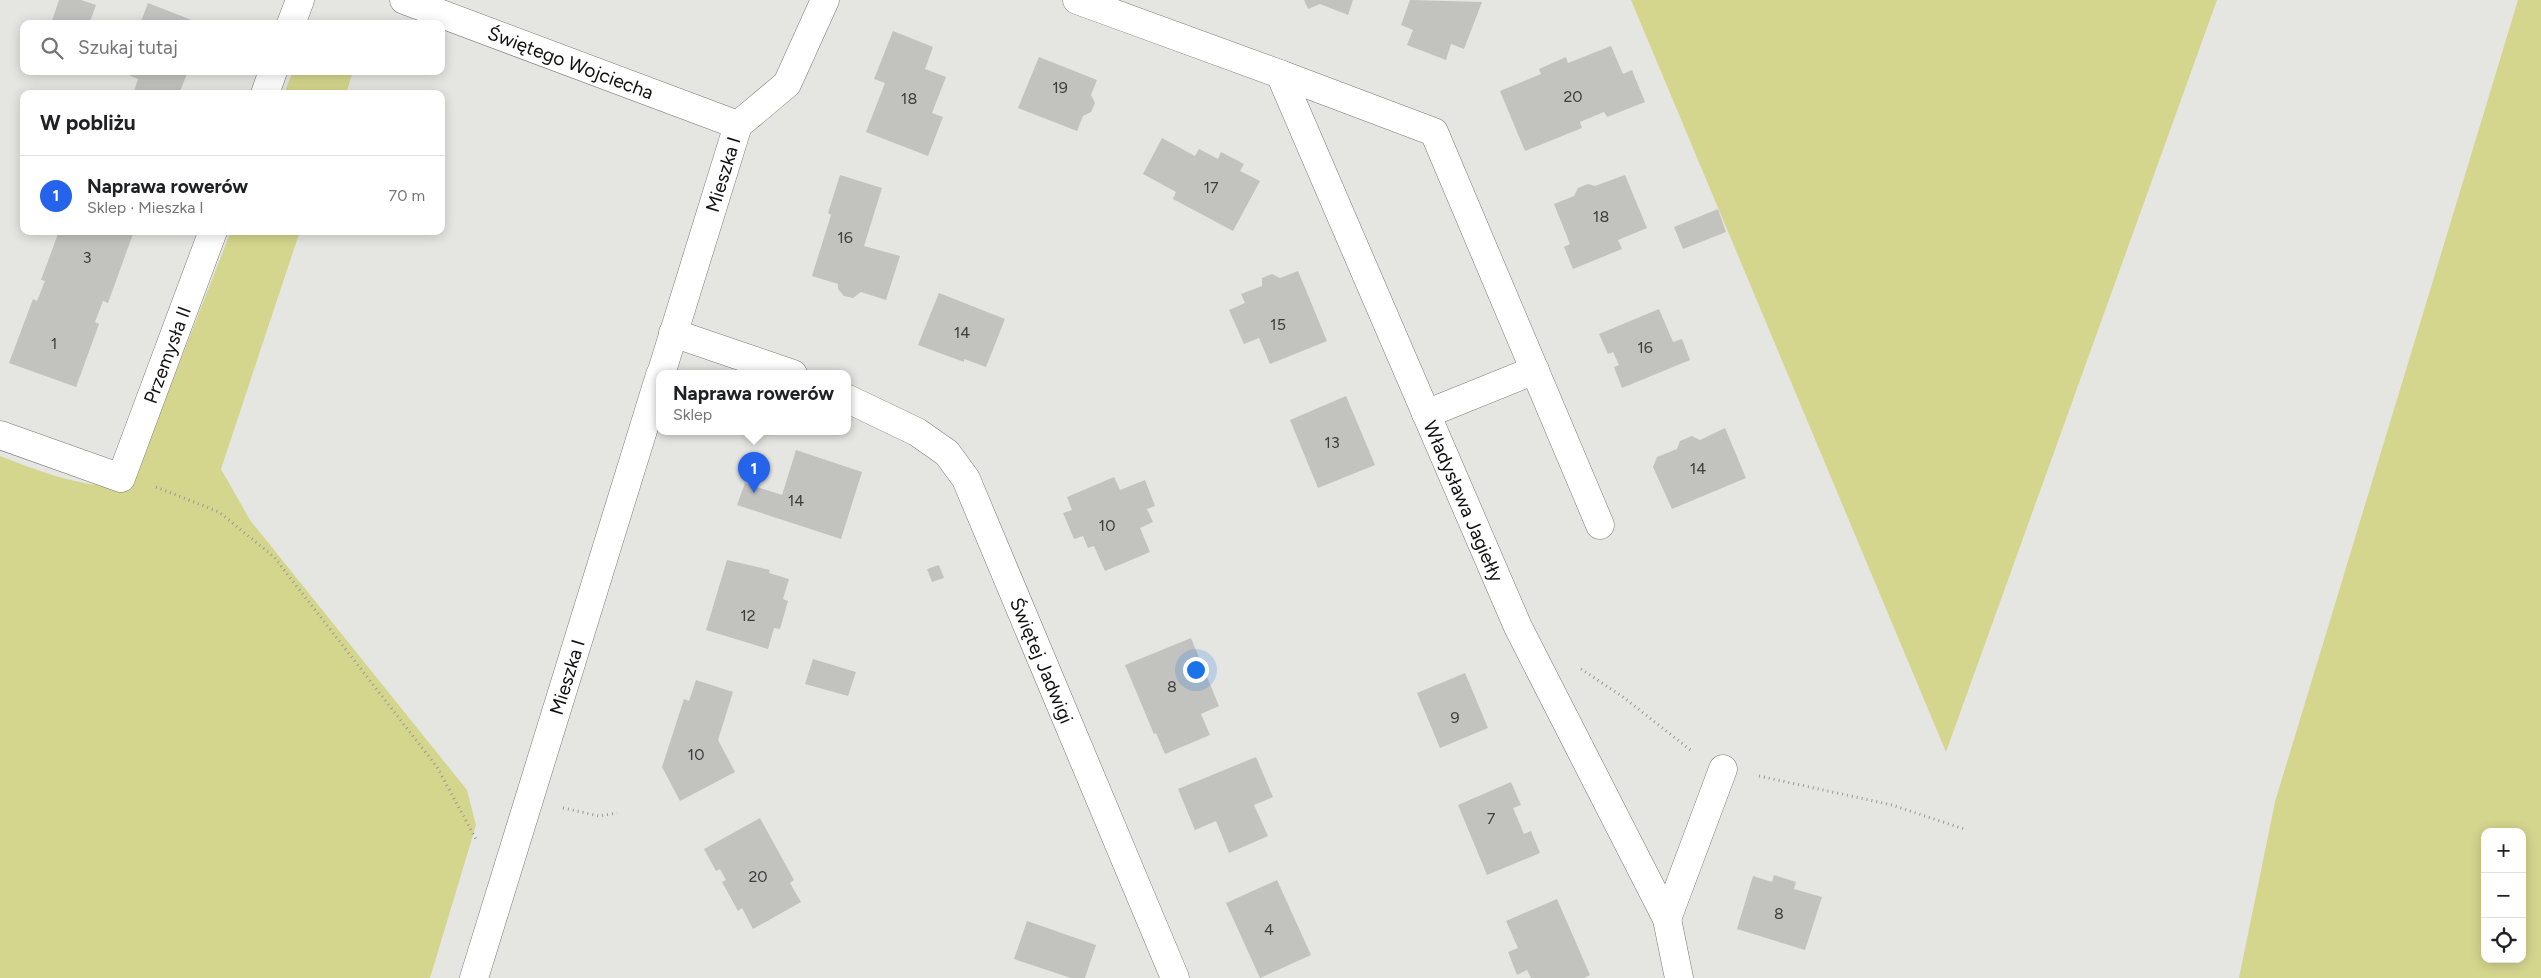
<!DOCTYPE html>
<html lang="pl">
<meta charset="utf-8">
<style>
body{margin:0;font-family:Figtree,sans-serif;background:#f6f6f6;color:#202124}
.controls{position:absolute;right:15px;bottom:15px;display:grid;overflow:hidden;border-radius:10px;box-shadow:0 2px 12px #0003}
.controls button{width:45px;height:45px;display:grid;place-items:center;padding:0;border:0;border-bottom:1px solid #e0e0e0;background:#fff;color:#202124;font:25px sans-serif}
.you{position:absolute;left:1195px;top:669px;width:18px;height:18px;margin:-12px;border:4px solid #fff;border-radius:50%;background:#1a73e8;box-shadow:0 0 0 8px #1a73e833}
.badge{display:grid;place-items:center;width:32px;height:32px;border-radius:50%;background:#2563eb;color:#fff;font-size:16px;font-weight:700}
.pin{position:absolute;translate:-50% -41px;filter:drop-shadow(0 1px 2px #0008)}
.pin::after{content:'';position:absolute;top:26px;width:18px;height:15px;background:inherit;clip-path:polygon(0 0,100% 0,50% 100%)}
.popup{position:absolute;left:656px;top:370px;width:195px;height:65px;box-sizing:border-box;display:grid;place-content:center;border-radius:10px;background:#fff;filter:drop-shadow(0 1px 4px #0005);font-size:16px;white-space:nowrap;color:#757577}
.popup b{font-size:19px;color:#202124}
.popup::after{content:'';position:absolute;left:50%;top:100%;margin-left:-10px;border:10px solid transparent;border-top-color:#fff}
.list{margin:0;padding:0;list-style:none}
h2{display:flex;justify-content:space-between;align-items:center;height:65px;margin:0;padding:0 20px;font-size:21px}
h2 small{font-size:16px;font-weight:400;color:#757577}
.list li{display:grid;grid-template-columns:32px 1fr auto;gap:15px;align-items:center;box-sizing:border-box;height:80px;padding:0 20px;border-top:1px solid #e0e0e0}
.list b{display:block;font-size:19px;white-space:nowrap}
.list p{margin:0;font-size:16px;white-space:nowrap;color:#757577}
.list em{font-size:16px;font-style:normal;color:#757577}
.icon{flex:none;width:28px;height:28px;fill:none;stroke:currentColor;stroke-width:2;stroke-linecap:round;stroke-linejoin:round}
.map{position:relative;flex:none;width:2541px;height:978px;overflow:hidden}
.search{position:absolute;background:#fff;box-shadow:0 2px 12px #0003;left:20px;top:20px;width:425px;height:55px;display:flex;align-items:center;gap:12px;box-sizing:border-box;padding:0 18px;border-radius:10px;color:#757577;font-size:19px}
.panel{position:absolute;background:#fff;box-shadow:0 2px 12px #0003;left:20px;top:90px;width:425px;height:145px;border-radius:10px}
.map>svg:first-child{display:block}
.green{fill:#d4d68d;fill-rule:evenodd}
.building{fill:#c2c2bf}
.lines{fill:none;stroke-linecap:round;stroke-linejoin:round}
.minor-casing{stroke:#797976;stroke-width:29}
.path{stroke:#989896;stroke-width:3;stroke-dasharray:1 4;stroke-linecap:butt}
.minor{stroke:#fff;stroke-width:28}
.labels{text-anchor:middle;stroke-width:4;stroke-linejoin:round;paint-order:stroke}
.number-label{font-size:16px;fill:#3c3c3b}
.street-label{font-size:19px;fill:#10100f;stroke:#f3f3ef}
</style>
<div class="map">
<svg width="2541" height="978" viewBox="0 0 2541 978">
<rect width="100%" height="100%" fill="#e5e6e2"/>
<g class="green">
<polygon points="1631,0 2217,0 1946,752"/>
<path d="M2518,0H2541V978H2239L2275,802ZM2485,832H2522V959H2485Z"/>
<polygon points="293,71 353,71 346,94 284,94"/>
<path d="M231,231H300L221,469L250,520L467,790L476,825L430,978H0V456C43,473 84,488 131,487Z"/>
</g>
<g class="building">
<polygon points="59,0 81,0 96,5 89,24 51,24"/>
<polygon points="1304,0 1353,0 1348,15 1320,4 1308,9"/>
<polygon points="1410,0 1482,2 1464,49 1451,44 1446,60 1407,45 1413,30 1401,25"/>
<polygon points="148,3 202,24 140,24"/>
<polygon points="893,31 933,47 925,69 946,77 932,113 943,117 928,156 866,132 885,83 874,79"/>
<polygon points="1611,46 1623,74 1632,70 1645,102 1607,117 1604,112 1580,122 1582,128 1525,151 1500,91 1541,74 1539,69 1566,57 1568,63"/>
<polygon points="1039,57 1097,80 1091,95 1095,103 1091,112 1083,116 1077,131 1018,108"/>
<polygon points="131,71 188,71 179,94 133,94 138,79 129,75"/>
<polygon points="1162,138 1195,156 1199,149 1218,159 1221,152 1244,164 1240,171 1260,181 1233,231 1173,199 1176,192 1143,174"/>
<polygon points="840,175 882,188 864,246 900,256 886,300 861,292 853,298 844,296 838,289 838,284 812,276 831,215 828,213"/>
<polygon points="1625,175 1647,228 1618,240 1622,249 1573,269 1564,247 1570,244 1554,204 1574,196 1578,188 1588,184 1595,186"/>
<polygon points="1718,209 1726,232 1683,249 1674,227"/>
<polygon points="59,231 126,231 133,234 108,303 103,301 95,322 99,324 76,387 9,363 33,299 37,301 45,281 41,280"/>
<polygon points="1298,271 1327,341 1270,364 1259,338 1244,344 1229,310 1245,303 1241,294 1262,286 1262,278 1272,274 1280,278"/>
<polygon points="939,293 1005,319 986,367 964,359 964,362 918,345"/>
<polygon points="1659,309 1673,342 1682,339 1690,360 1622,388 1614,367 1619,365 1613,352 1608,354 1599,334"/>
<polygon points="1346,396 1375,465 1318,488 1290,420"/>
<polygon points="1725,428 1746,478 1672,509 1653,467 1657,457 1677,449 1680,441 1692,436 1700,440"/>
<polygon points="796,450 862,472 841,539 737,505 745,483 782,495"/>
<polygon points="1114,477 1120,490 1145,480 1155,506 1147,509 1153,522 1140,528 1150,552 1105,571 1094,546 1088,548 1083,536 1074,539 1063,513 1072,510 1067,497"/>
<polygon points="727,560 770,570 769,573 789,579 783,599 788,601 780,629 774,628 768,649 706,630"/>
<polygon points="939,565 944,578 932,582 927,569"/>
<polygon points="1191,638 1219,706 1201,714 1210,735 1165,754 1156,733 1154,734 1125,665"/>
<polygon points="813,659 856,672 848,696 805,684"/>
<polygon points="1465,673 1488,728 1440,748 1417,693"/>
<polygon points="696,680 733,692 718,740 735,772 680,801 662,767 684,699 689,701"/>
<polygon points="1256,757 1273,797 1254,805 1268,836 1229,853 1216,821 1195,830 1178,789"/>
<polygon points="1511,782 1521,805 1513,808 1524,834 1531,831 1540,853 1487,875 1458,805"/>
<polygon points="760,818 794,880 790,883 801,902 753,929 742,908 738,911 722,882 726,880 720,869 716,871 704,849"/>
<polygon points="1774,875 1796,882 1794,889 1822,897 1805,950 1737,929 1753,876 1772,882"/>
<polygon points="1277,880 1311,955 1260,978 1226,903"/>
<polygon points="1557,899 1590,975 1584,978 1531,978 1527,970 1517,975 1508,952 1518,948 1506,921"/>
<polygon points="1027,921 1096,945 1085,978 1071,978 1014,959"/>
</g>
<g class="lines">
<g class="minor-casing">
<g id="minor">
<path id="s1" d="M404,0L738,125"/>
<path id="s2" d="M1077,0L1280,74L1518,627L1667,919L1679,978"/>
<polyline points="291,24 300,0"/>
<polyline points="1280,74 1434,132 1600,525"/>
<polyline points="265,94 273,71"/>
<polyline points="673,333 793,374"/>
<path id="s3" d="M661,374L738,125L787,84L825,0"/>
<path id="s4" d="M848,399L917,432L947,453L966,479L1175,978"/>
<polyline points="1426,414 1535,370"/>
<path id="s5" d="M0,435L121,478L213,231"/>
<polyline points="1667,919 1723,769"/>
<path id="s6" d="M474,978L660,375"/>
</g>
</g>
<g class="path">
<polyline points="156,487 219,512 274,557 437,767 477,841"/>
<polyline points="1581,669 1623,697 1693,752"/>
<polyline points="1759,776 1892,805 1964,829"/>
<polyline points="563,808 599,816 617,813"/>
</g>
<use href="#minor" class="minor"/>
</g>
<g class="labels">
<g class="number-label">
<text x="1060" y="93">19</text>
<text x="1573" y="102">20</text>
<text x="909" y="104">18</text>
<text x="1211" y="193">17</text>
<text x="1601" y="222">18</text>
<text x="845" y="243">16</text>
<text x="87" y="263">3</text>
<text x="1278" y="330">15</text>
<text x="962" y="338">14</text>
<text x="54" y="349">1</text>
<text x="1645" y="353">16</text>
<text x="1332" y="448">13</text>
<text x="1698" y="474">14</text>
<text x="796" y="506">14</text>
<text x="1107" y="531">10</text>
<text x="748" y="621">12</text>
<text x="1172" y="692">8</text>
<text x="1455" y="723">9</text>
<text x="696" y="760">10</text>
<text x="1491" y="824">7</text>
<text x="758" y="882">20</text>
<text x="1779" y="919">8</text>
<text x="1269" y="935">4</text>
</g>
<g class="street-label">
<text dy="7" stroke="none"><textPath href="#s1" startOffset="178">Świętego Wojciecha</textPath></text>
<text dy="7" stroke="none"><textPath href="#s3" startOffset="209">Mieszka I</textPath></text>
<text dy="7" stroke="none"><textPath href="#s5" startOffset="260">Przemysła II</textPath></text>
<text dy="7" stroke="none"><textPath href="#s2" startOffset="681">Władysława Jagiełły</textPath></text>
<text dy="7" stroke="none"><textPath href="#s4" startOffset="342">Świętej Jadwigi</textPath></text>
<text dy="7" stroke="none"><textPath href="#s6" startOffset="315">Mieszka I</textPath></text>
</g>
</g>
</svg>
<div class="controls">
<button>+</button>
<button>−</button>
<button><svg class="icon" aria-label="locate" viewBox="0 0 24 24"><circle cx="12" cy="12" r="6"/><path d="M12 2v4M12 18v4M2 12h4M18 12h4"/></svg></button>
</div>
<div class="you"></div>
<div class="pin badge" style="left:754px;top:493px">1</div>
<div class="popup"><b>Naprawa rowerów</b>Sklep</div>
<div class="search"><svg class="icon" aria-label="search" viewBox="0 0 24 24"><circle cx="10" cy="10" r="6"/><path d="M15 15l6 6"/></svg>Szukaj tutaj</div>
<section class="panel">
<h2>W pobliżu<small></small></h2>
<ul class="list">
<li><span class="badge">1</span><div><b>Naprawa rowerów</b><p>Sklep · Mieszka I</p></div><em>70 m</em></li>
</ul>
</section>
</div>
